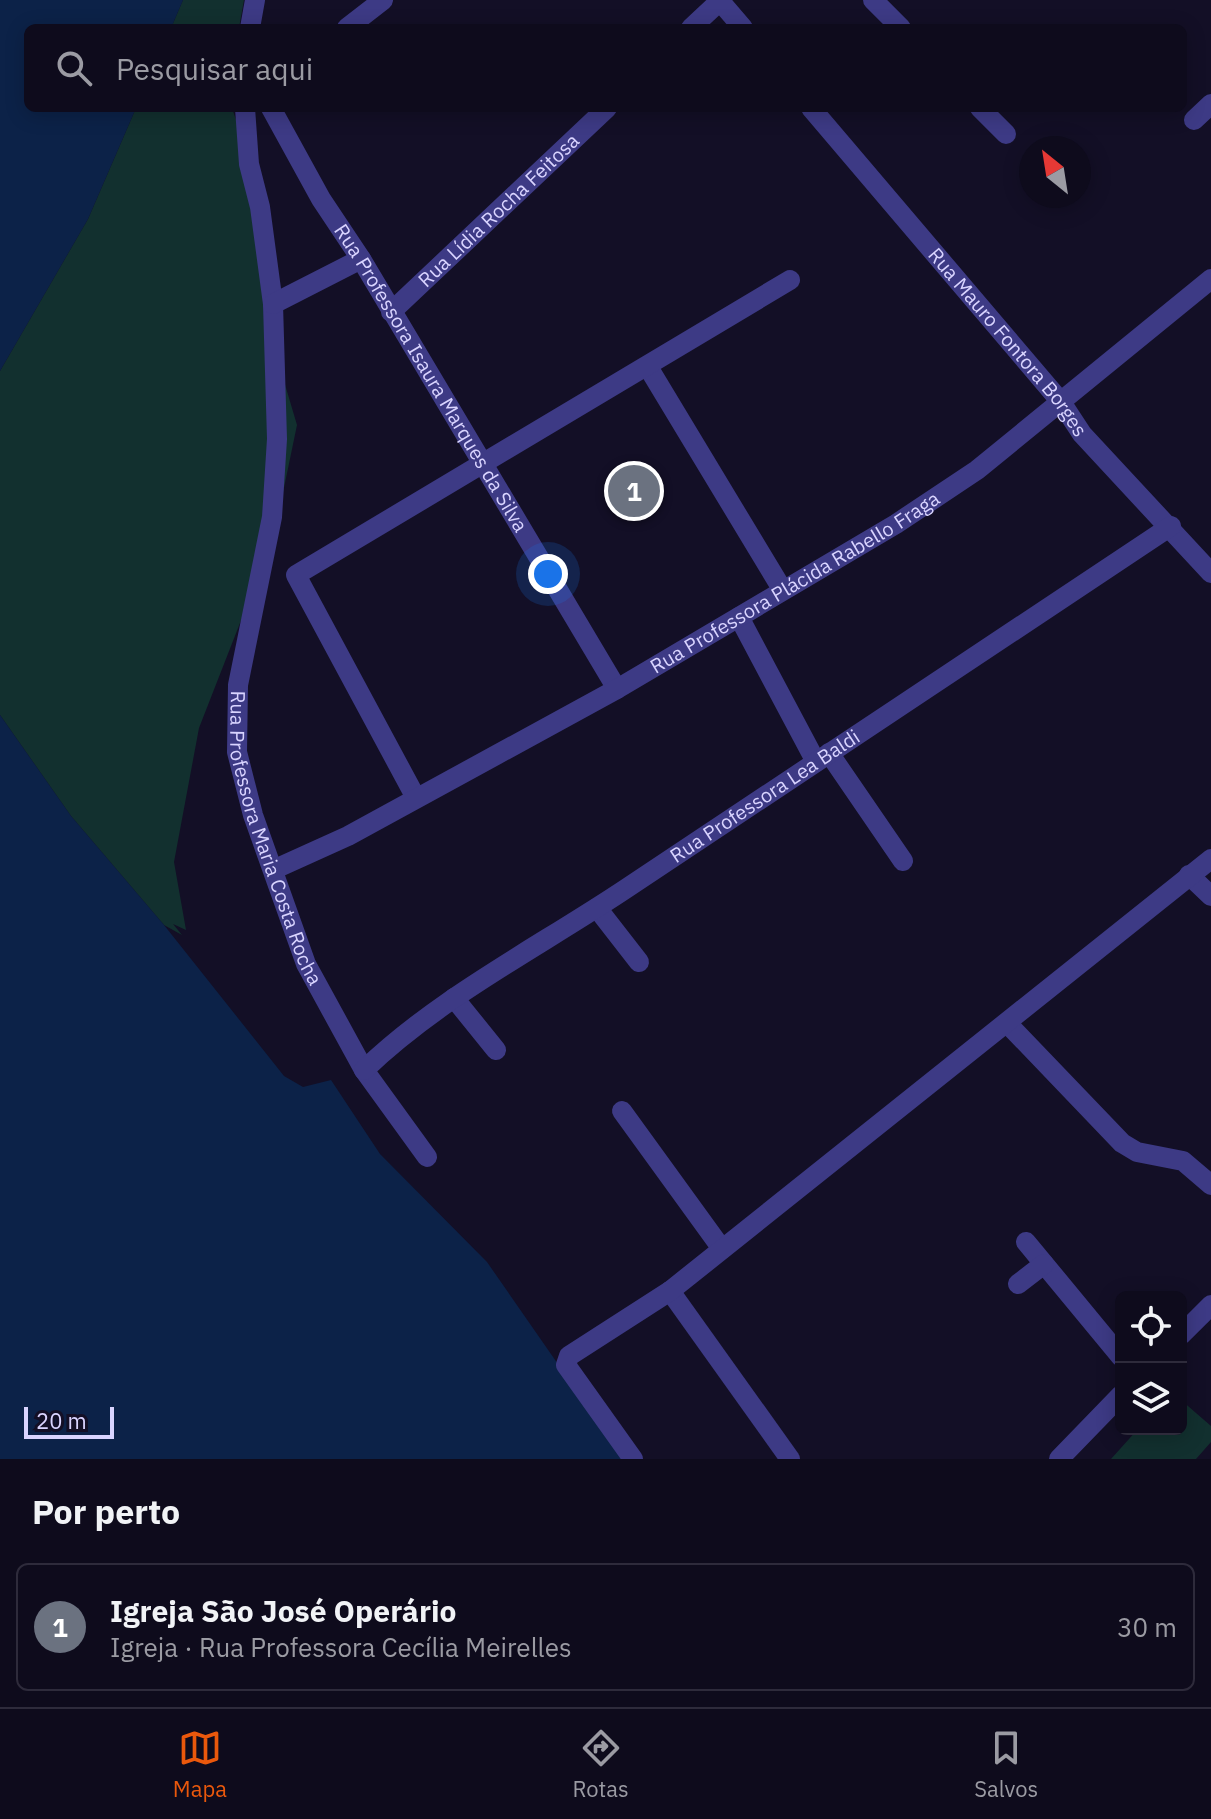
<!DOCTYPE html>
<html lang="pt">
<meta charset="utf-8">
<style>
body{margin:0;font-family:"IBM Plex Sans",sans-serif;background:#171425;color:#f1f3f6}
.controls{position:absolute;right:24px;bottom:24px;display:grid;overflow:hidden;border-radius:12px;box-shadow:0 4px 20px #0003}
.controls button{width:72px;height:72px;display:grid;place-items:center;padding:0;border:0;border-bottom:2px solid #2e2b3b;background:#0e0b1c;color:#f1f3f6;font:40px sans-serif}
.compass{position:absolute;left:1019px;top:136px;width:72px;height:72px;border-radius:50%;background:#0e0b1c;box-shadow:0 4px 20px #0003;rotate:330deg}
.scale{position:absolute;left:24px;bottom:20px;width:90px;box-sizing:border-box;padding-left:8px;border:4px solid #d9d4ff;border-top:0;font-size:22px;line-height:28px;white-space:nowrap;color:#d9d4ff;-webkit-text-stroke:6px #130f26;paint-order:stroke}
.you{position:absolute;left:548px;top:574px;width:28px;height:28px;margin:-20px;border:6px solid #fff;border-radius:50%;background:#1a73e8;box-shadow:0 0 0 12px #1a73e833}
.badge{display:grid;place-items:center;width:52px;height:52px;border-radius:50%;background:#ea580c;color:#fff;font-size:26px;font-weight:700}
.pin{position:absolute;translate:-50% -50%;border:4px solid #fff;box-shadow:0 2px 8px #0006}
.list{margin:0;padding:0;list-style:none}
h2{display:flex;justify-content:space-between;align-items:center;height:104px;margin:0;padding:0 32px;font-size:34px}
h2 small{font-size:26px;font-weight:400;color:#9b9ba3}
.list li{display:grid;grid-template-columns:52px 1fr auto;gap:24px;align-items:center;box-sizing:border-box;height:128px;margin:0 16px 16px;padding:0 16px;border:2px solid #2e2b3b;border-radius:12px}
.list b{display:block;font-size:30px;white-space:nowrap}
.list p{margin:0;font-size:26px;white-space:nowrap;color:#9b9ba3}
.list em{font-size:26px;font-style:normal;color:#9b9ba3}
.icon{flex:none;width:44px;height:44px;fill:none;stroke:currentColor;stroke-width:2;stroke-linecap:round;stroke-linejoin:round}
.map{position:relative;flex:none;width:1211px;height:1459px;overflow:hidden}
.search{position:absolute;background:#0e0b1c;box-shadow:0 4px 20px #0003;left:24px;right:24px;top:24px;height:88px;display:flex;align-items:center;gap:20px;box-sizing:border-box;padding:0 28px;border-radius:12px;color:#9b9ba3;font-size:30px}
.sheet{height:248px;background:#0e0b1c}
nav{display:flex;justify-content:space-around;align-items:center;box-sizing:border-box;height:112px;border-top:2px solid #2e2b3b;background:#0e0b1c;font-size:22px;color:#9b9ba3}
nav a{display:grid;justify-items:center;gap:4px}
nav .on{color:#ea580c}
.map>svg:first-child{display:block}
.green{fill:#12302f}
.water{fill:#0c2248}
.lines{fill:none;stroke-linecap:round;stroke-linejoin:round}
.minor{stroke:#3d3a85;stroke-width:20}
.labels{text-anchor:middle;stroke-width:8;stroke-linejoin:round;paint-order:stroke}
.street-label{font-size:20px;fill:#d9d4ff;stroke:#130f26}
</style>
<div class="map">
<svg width="1211" height="1459" viewBox="0 0 1211 1459">
<rect width="100%" height="100%" fill="#130f26"/>
<g class="green">
<polygon points="183,0 244,0 239,28 171,28"/>
<polygon points="136,108 232,108 262,198 281,371 297,425 274,536 199,728 174,862 186,930 173,924 182,935 164,925 71,816 0,715 0,371 88,219"/>
<polygon points="1181,1400 1211,1426 1211,1442 1196,1459 1111,1459 1138,1429 1181,1429"/>
</g>
<g class="water">
<polygon points="0,0 183,0 171,28 28,28 28,108 136,108 88,219 0,371"/>
<polygon points="0,715 71,816 164,925 284,1076 303,1087 331,1080 380,1154 487,1262 624,1459 0,1459"/>
</g>
<g class="lines">
<g class="minor">
<polyline points="719,0 743,28"/>
<polyline points="873,0 901,28"/>
<polyline points="250,28 255,0"/>
<polyline points="347,28 383,0"/>
<polyline points="691,28 721,0"/>
<path id="s1" d="M245,108L249,164L260,207L273,304L277,439L272,517L238,685L237,752L253,815L306,964L364,1070L427,1157"/>
<path id="s2" d="M271,108L321,199L361,259L617,689"/>
<path id="s3" d="M811,108L1061,402L1082,434L1211,573"/>
<polyline points="980,108 1006,134"/>
<polyline points="1194,120 1211,104"/>
<polyline points="273,304 361,259"/>
<path id="s4" d="M391,312L607,108"/>
<polyline points="648,367 782,589"/>
<polyline points="739,617 816,762"/>
<polyline points="829,753 903,861"/>
<polyline points="416,798 296,575 790,280"/>
<path id="s5" d="M275,869L348,836L617,689L896,524L977,470L1211,279"/>
<polyline points="1189,875 1211,896"/>
<polyline points="597,908 639,962"/>
<polyline points="454,998 496,1050"/>
<polyline points="1007,1023 1122,1143 1137,1152 1183,1161 1211,1185"/>
<path id="s6" d="M364,1070C441,996 539,947 627,888C808,767 990,647 1171,526"/>
<polyline points="622,1111 722,1249"/>
<polyline points="1026,1242 1121,1357"/>
<polyline points="1018,1284 1044,1264"/>
<polyline points="670,1291 790,1459"/>
<polyline points="1181,1335 1211,1305"/>
<polyline points="633,1459 566,1365 569,1356 670,1291 1211,859"/>
<polyline points="1059,1459 1121,1395"/>
</g>
</g>
<g class="labels">
<g class="street-label">
<text dy="7" stroke="none"><textPath href="#s4" startOffset="148">Rua Lídia Rocha Feitosa</textPath></text>
<text dy="7" stroke="none"><textPath href="#s3" startOffset="306">Rua Mauro Fontora Borges</textPath></text>
<text dy="7" stroke="none"><textPath href="#s2" startOffset="314">Rua Professora Isaura Marques da Silva</textPath></text>
<text dy="7" stroke="none"><textPath href="#s5" startOffset="594">Rua Professora Plácida Rabello Fraga</textPath></text>
<text dy="7" stroke="none"><textPath href="#s6" startOffset="486">Rua Professora Lea Baldi</textPath></text>
<text dy="7" stroke="none"><textPath href="#s1" startOffset="742">Rua Professora Maria Costa Rocha</textPath></text>
</g>
</g>
</svg>
<div class="controls">
<button><svg class="icon" aria-label="locate" viewBox="0 0 24 24"><circle cx="12" cy="12" r="6"/><path d="M12 2v4M12 18v4M2 12h4M18 12h4"/></svg></button>
<button><svg class="icon" aria-label="layers" viewBox="0 0 24 24"><path d="M12 4l9 5-9 5-9-5zM3 14l9 5 9-5"/></svg></button>
</div>
<svg class="compass" viewBox="-18 -18 36 36"><path d="M0-13l5 13h-10z" fill="#e53935"/><path d="M0 13l5-13h-10z" fill="#9b9ba3"/></svg>
<div class="scale">20 m</div>
<div class="you"></div>
<div class="pin badge" style="left:634px;top:491px;background:#6b7280">1</div>
<div class="search"><svg class="icon" aria-label="search" viewBox="0 0 24 24"><circle cx="10" cy="10" r="6"/><path d="M15 15l6 6"/></svg>Pesquisar aqui</div>
</div>
<section class="sheet">
<h2>Por perto<small></small></h2>
<ul class="list">
<li><span class="badge" style="background:#6b7280">1</span><div><b>Igreja São José Operário</b><p>Igreja · Rua Professora Cecília Meirelles</p></div><em>30 m</em></li>
</ul>
</section>
<nav>
<a class="on"><svg class="icon" aria-label="map" viewBox="0 0 24 24"><path d="M3 6l6-2 6 2 6-2v14l-6 2-6-2-6 2zM9 4v14M15 6v14"/></svg>Mapa</a>
<a><svg class="icon" aria-label="directions" viewBox="0 0 24 24"><path d="M12 3l9 9-9 9-9-9zM9 14v-3h6M13 9l2 2-2 2"/></svg>Rotas</a>
<a><svg class="icon" aria-label="saved" viewBox="0 0 24 24"><path d="M7 4h10v16l-5-4-5 4z"/></svg>Salvos</a>
</nav>
